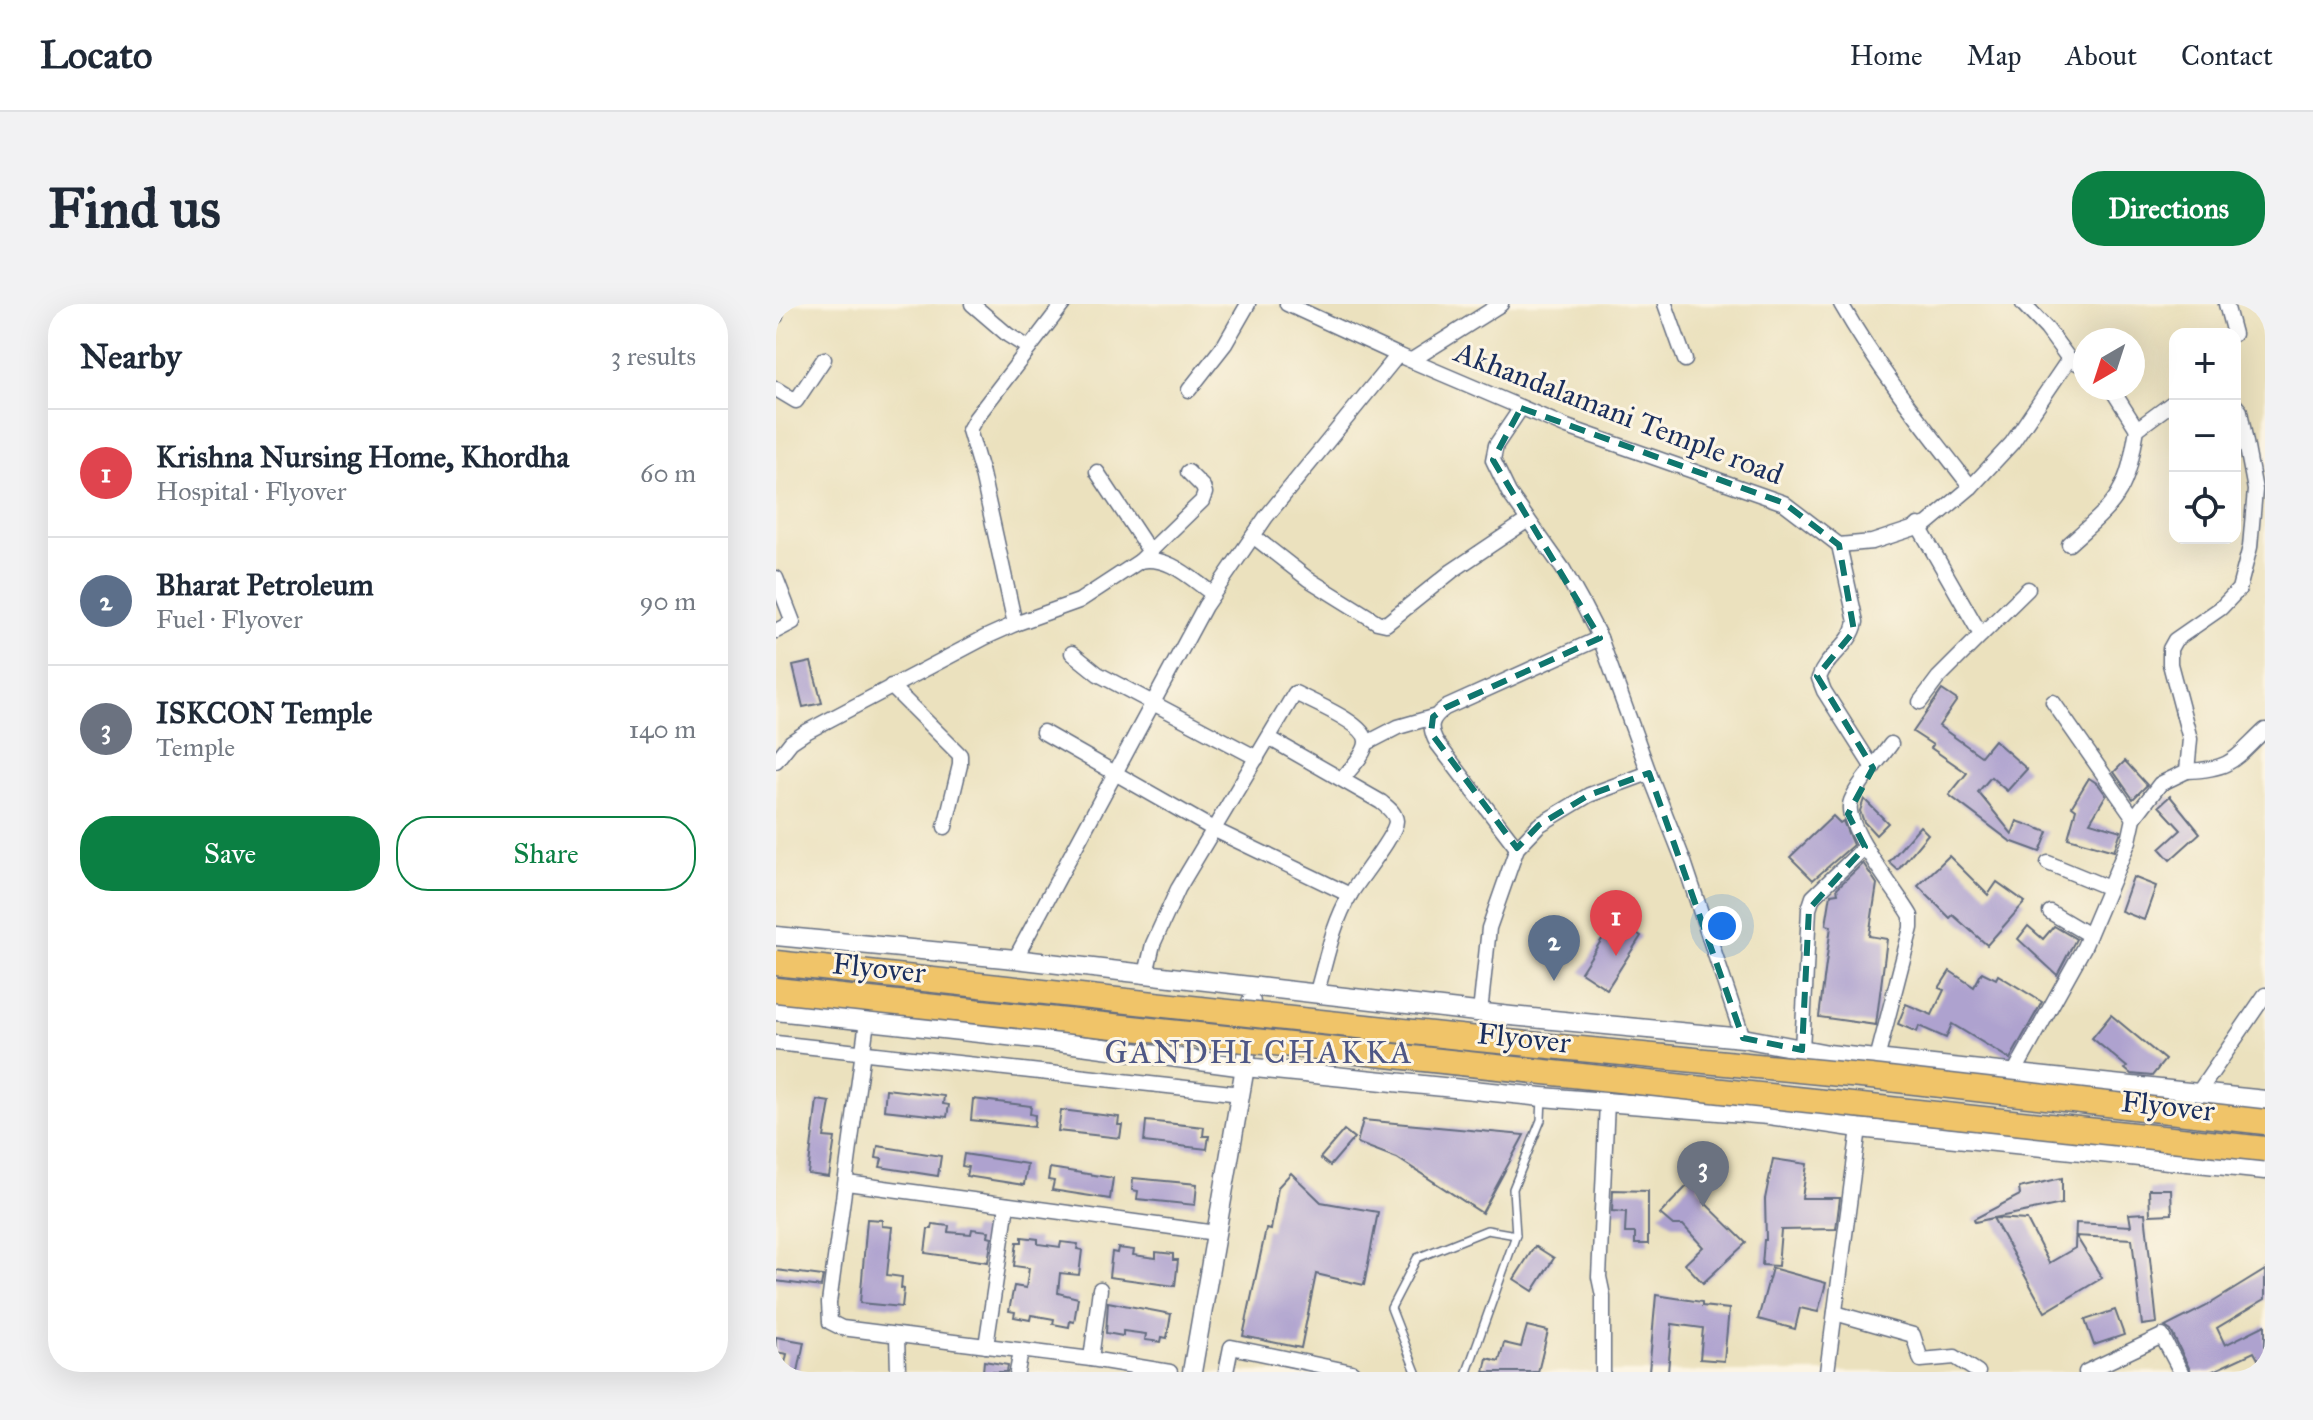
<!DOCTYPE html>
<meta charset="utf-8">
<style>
body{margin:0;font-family:"IM FELL Great Primer",serif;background:#f2f2f3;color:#1f2937}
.controls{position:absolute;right:24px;top:24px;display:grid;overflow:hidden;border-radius:16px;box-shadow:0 8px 32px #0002}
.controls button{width:72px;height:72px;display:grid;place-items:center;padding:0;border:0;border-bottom:2px solid #e0e1e3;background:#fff;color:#1f2937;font:40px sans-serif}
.compass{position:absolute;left:1297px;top:24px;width:72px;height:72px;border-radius:50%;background:#fff;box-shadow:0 8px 32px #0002;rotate:219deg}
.you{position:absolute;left:946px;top:622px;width:28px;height:28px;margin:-20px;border:6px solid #fff;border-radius:50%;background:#1a73e8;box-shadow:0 0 0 12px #1a73e833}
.badge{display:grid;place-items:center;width:52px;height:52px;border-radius:50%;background:#0b8043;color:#fff;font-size:26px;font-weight:700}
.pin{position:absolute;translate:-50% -66px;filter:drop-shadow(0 2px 4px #0008)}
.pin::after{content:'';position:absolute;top:42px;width:28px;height:24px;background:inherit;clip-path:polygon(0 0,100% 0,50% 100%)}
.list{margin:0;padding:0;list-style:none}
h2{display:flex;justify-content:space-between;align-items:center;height:104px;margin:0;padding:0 32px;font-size:34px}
h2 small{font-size:26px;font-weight:400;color:#747a83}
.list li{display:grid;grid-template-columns:52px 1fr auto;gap:24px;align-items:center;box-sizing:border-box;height:128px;padding:0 32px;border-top:2px solid #e0e1e3}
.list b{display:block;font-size:30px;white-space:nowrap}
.list p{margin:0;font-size:26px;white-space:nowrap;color:#747a83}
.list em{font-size:26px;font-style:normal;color:#747a83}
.actions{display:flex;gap:16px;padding:24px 32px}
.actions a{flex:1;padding:18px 0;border:2px solid #0b8043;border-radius:32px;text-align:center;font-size:28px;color:#0b8043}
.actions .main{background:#0b8043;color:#fff}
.icon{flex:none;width:44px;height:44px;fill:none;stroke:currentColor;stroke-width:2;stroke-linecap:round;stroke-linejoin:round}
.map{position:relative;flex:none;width:1489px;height:1068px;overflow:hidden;border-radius:32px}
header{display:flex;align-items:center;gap:48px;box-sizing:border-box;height:112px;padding:0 40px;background:#fff;border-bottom:2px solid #e0e1e3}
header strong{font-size:38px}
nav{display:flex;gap:44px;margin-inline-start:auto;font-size:28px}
.intro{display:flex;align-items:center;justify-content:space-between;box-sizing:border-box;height:192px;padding:0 48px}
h1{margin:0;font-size:56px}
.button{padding:20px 36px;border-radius:32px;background:#0b8043;color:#fff;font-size:28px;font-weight:700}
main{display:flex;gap:48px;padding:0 48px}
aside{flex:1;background:#fff;border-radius:32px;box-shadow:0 8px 32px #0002}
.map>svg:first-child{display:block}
.building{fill:#aea2cf}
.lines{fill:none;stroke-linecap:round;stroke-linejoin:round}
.service-casing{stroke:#646d80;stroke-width:10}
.minor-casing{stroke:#646d80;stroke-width:17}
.tertiary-casing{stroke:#646d80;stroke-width:21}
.service{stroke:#fff;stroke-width:7}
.minor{stroke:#fff;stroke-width:14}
.tertiary{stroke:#fff;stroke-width:18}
.trunk-bridge-casing{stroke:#646d80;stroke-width:27;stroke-linecap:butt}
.trunk-bridge{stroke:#f0c469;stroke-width:24}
.marked{fill:none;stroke:#0f766e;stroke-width:6;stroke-dasharray:16 10;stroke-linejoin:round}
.labels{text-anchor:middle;stroke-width:6;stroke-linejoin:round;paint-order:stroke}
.street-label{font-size:30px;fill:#1b2f5e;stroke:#fcf5e5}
.neighbourhood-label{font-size:32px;letter-spacing:2px;fill:#4e5786;stroke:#fcf5e5}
</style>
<header>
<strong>Locato</strong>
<nav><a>Home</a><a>Map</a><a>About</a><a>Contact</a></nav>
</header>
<div class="intro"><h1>Find us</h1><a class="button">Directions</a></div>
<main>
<aside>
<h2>Nearby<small>3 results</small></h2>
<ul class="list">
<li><span class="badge" style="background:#e0444e">1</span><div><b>Krishna Nursing Home, Khordha</b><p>Hospital · Flyover</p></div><em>60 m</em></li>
<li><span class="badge" style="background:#5c6f8a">2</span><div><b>Bharat Petroleum</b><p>Fuel · Flyover</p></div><em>90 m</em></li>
<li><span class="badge" style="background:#6b7280">3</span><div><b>ISKCON Temple</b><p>Temple</p></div><em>140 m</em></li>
</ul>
<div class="actions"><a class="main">Save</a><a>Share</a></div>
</aside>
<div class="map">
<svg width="1489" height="1068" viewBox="0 0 1489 1068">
<rect width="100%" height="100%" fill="#fcf5e5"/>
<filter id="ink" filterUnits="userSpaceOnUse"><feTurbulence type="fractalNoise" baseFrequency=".0125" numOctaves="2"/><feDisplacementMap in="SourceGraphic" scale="16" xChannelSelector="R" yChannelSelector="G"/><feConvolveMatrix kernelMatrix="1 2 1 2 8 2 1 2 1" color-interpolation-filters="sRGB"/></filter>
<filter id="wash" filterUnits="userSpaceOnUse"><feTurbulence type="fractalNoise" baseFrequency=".006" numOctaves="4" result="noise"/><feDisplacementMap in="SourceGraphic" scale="32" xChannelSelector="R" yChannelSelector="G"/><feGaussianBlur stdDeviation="1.8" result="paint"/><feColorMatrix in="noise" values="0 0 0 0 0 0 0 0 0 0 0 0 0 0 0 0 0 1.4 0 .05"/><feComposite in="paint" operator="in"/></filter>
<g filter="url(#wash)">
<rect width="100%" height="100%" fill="#ebe1be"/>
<g id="blocks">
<g class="building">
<polygon points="35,358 46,399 27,403 17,362"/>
<polygon points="1166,386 1181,396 1163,422 1205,452 1218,436 1251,465 1231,487 1215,473 1202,488 1236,530 1241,517 1272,528 1264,548 1234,537 1173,491 1191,469 1155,444 1157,441 1137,428"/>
<polygon points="1349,457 1371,481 1357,495 1338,468"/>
<polygon points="1313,474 1322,480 1330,491 1314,518 1345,527 1338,547 1292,534 1300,505 1296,502"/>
<polygon points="1394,492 1424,529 1394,556 1384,545 1405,526 1383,502"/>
<polygon points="1088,495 1112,519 1100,531 1088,518 1084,507"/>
<polygon points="1057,512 1064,519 1067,517 1077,541 1037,576 1014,553"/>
<polygon points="1144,522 1152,530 1122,566 1113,558"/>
<polygon points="1173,552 1212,591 1221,578 1249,598 1211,641 1177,611 1174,614 1142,582"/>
<polygon points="1087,559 1101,580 1093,632 1111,635 1100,721 1043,713 1055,622 1050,621 1055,590 1062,589 1061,584"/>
<polygon points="1357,573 1380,582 1368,616 1345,607"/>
<polygon points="839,615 865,632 831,685 805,668"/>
<polygon points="1252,622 1267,635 1278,622 1300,635 1281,671 1242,635"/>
<polygon points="1174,667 1198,683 1206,668 1220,675 1222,671 1266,698 1234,755 1176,720 1170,734 1143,722 1141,728 1122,720 1130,700 1156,711 1168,686 1163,684"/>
<polygon points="1335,711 1389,756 1376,772 1355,770 1349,765 1351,763 1316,734"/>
<polygon points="110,785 168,792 167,800 173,801 171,813 108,806"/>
<polygon points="197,795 255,802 254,810 259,811 258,823 195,816"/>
<polygon points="41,796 54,798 48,833 59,834 53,873 32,870"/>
<polygon points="285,806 343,813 342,821 346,821 344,834 282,827"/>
<polygon points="587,816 748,831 706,909 621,854 581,839"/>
<polygon points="370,817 428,823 427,832 433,832 431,845 368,838"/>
<polygon points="568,826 578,834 554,862 544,854"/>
<polygon points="102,842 165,852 162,872 104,863 106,855 100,854"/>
<polygon points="188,850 251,860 248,881 190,872 192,863 186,862"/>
<polygon points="997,855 1031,860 1026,894 1064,894 1060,925 1005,926 1002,962 986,961 988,936 990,936 989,895"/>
<polygon points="914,859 929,863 922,883 929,890 928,898 970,939 927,979 909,960 927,943 907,921 897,921 884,910 913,880"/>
<polygon points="274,864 337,874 334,895 276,886 278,877 272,876"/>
<polygon points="515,869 545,898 602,908 588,981 540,970 525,1044 467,1032 490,925 495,926 502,883"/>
<polygon points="357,874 421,880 419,901 361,895 362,887 356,886"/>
<polygon points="1286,874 1286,900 1218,914 1251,916 1273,959 1299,944 1300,919 1355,922 1353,910 1369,909 1381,1019 1366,1021 1356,935 1300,932 1326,974 1269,1008 1217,914 1199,918 1198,915 1244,891 1243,884"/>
<polygon points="1373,885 1395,885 1396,910 1374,911"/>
<polygon points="837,886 872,887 872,940 859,940 859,929 849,929 850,908 836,907"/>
<polygon points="91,915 106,916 106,922 116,923 111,971 126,973 125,984 128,985 126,1003 84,999"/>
<polygon points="157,920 173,922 172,928 195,930 196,925 213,927 212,932 216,933 212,958 149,949 152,925 156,925"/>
<polygon points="246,933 262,935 262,940 284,943 285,938 302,940 301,945 306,946 303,971 284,969 282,989 302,994 298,1018 294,1017 293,1023 277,1020 278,1015 255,1011 254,1016 238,1013 239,1008 233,1007 238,982 250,984 253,964 238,962 241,938 246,938"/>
<polygon points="759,942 778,954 757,987 738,975"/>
<polygon points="342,944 358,946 357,951 380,954 380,948 397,950 397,956 402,956 399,982 333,973 336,948 341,949"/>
<polygon points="996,964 1050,979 1042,1008 1024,1004 1019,1025 982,1015"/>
<polygon points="0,966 47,972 45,983 0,977"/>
<polygon points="1489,966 1489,995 1441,1024 1449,1041 1489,1021 1489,1068 1478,1048 1435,1068 1415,1068 1395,1027 1389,1023 1429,1003"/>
<polygon points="880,991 926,998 926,1002 953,1005 948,1057 924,1055 927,1024 896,1020 892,1068 873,1068"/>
<polygon points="332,998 395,1010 391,1034 386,1033 385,1038 369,1036 370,1030 347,1027 347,1032 330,1029"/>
<polygon points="1339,1006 1348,1031 1318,1041 1309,1016"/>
<polygon points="751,1022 772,1027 762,1068 708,1068 711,1054 723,1057 728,1039 745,1043"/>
<polygon points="0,1033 28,1038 22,1068 7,1068 11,1050 0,1048"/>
<polygon points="208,1057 232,1061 231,1068 207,1068"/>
</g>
</g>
</g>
<g filter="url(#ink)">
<use href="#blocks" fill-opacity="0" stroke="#646d80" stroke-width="2"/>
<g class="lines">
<g class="service-casing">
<g id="service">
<polyline points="640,1068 615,1004 641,954 711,926 740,931"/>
<polyline points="691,1068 740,931 737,885 765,816 766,793"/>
</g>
</g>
<g class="minor-casing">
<g id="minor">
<polyline points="196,0 232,31 253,44"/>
<path d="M287,0L199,115L193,126L206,170L239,320L303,297L364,257C393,251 415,275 437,290"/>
<polyline points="511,0 622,51 791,123 1008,199 1063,241 1096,238 1151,220 1195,183 1236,139 1293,55 1271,25 1247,0"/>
<polyline points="889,0 909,56"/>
<path d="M1065,0C1102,65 1149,124 1195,183"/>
<polyline points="1450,0 1458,30"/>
<polyline points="0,12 2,0"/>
<polyline points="1293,55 1309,63"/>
<polyline points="636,56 725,0"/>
<polyline points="1335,84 1361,125"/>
<polyline points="0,85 20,97 48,55"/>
<polyline points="413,86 449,40 472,0"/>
<polyline points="321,168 374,248"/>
<polyline points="1142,221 1205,331 1162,374 1144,398"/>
<polyline points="477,232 532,275 601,318 610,320 676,267 752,216"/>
<path d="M1293,240C1310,224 1332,208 1343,188C1354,170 1357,146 1361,125L1399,97"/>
<path d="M1063,241L1080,318C1076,341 1050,352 1043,374L1048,387L1097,464"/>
<polyline points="364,257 426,197 429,189 427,183 412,168"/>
<polyline points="0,274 17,318 0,327"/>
<polyline points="1205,331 1252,285"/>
<polyline points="296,349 322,370 481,454"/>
<polyline points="115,382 184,451 184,461 169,523"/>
<polyline points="1277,398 1358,514"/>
<polyline points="267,428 439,526 574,591"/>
<path d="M493,434L605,498C611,503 619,508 620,517C620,531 583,575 574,591C556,621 550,658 540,691"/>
<polyline points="591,439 622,423 657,413"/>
<polyline points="0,457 15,438 30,428 210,333 239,320"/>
<path d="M1411,467C1457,465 1458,455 1489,426"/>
<polyline points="873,469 908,558 967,734"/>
<path d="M741,544L661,439C652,423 654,415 669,404L824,334"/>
<polyline points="1272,559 1333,584"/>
<polyline points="1274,608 1313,631"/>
<polyline points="239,655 429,302 490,213 622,51"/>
<path d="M370,670L377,640L402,585L519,389C534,397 591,420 590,438C590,450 574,465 566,475"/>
<polyline points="704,709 713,624 741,544 763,521 813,491 873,469 824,334 806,299 787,265 733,189 717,156 720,141 745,104"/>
<polyline points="91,717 53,999 54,1018 66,1024 315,1055 394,1068"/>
<polyline points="0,739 465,790"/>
<polyline points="1026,746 1033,605 1037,593 1089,543"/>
<path d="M1101,755L1135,624V612C1122,588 1065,521 1075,497C1083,478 1102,458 1115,440"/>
<polyline points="1238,769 1308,643 1353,537 1358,514 1384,480 1411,467 1414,435 1394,360 1394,345 1399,336 1445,304 1463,285 1474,243 1479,186 1464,107 1459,101"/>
<polyline points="1422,789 1489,691"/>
<polyline points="71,879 440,929"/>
<polyline points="1059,1009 1137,1031 1145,1056 1179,1053 1202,1068"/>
<polyline points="121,1031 122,1068"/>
<polyline points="210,1042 231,901"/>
<polyline points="315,1055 324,985"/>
<polyline points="241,1068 245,1047"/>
<polyline points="450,1068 455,1043 576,1068"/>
<polyline points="827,1068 827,992 823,973 831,798"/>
<polyline points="1051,1068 1083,824"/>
<polyline points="1310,1068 1386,1032 1405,1068"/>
</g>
</g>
<g class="tertiary-casing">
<g id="tertiary">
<polyline points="0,632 239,655 735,712 967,734 1052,750 1489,796"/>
<polyline points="0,707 268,736 469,763 766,793 993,811 1083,824 1489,866"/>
<polyline points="416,1068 469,763 475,698"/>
</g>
</g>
<use href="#service" class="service"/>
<use href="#minor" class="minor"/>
<use href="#tertiary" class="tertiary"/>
<g class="trunk-bridge-casing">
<g id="trunk-bridge">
<polyline points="0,659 702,735 1095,773 1489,818"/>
<polyline points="0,686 1489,845"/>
</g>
</g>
<use href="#trunk-bridge" class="trunk-bridge"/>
</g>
</g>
<path class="marked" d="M745,104L1008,199L1063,241L1078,327L1041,372L1097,464L1072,510L1089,543L1033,605L1026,746L967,734L873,469L813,491L763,521L741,544L655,429L657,413L669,404L824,334L717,156Z"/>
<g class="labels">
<g class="street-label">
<text transform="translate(843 109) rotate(21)" y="10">Akhandalamani Temple road</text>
<text transform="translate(103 664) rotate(6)" y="10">Flyover</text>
<text transform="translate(748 734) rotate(6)" y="10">Flyover</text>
<text transform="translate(1392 802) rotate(6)" y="10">Flyover</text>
</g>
<g class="neighbourhood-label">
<text x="483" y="759">GANDHI CHAKKA</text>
</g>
</g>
</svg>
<div class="controls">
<button>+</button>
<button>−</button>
<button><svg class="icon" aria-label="locate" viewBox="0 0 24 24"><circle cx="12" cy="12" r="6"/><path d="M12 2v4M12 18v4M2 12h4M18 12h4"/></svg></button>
</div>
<svg class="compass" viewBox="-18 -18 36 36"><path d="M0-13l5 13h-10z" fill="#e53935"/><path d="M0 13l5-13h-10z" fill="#747a83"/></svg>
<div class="you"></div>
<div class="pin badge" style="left:840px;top:652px;background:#e0444e">1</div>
<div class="pin badge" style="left:778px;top:677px;background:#5c6f8a">2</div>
<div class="pin badge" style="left:927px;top:903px;background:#6b7280">3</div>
</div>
</main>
